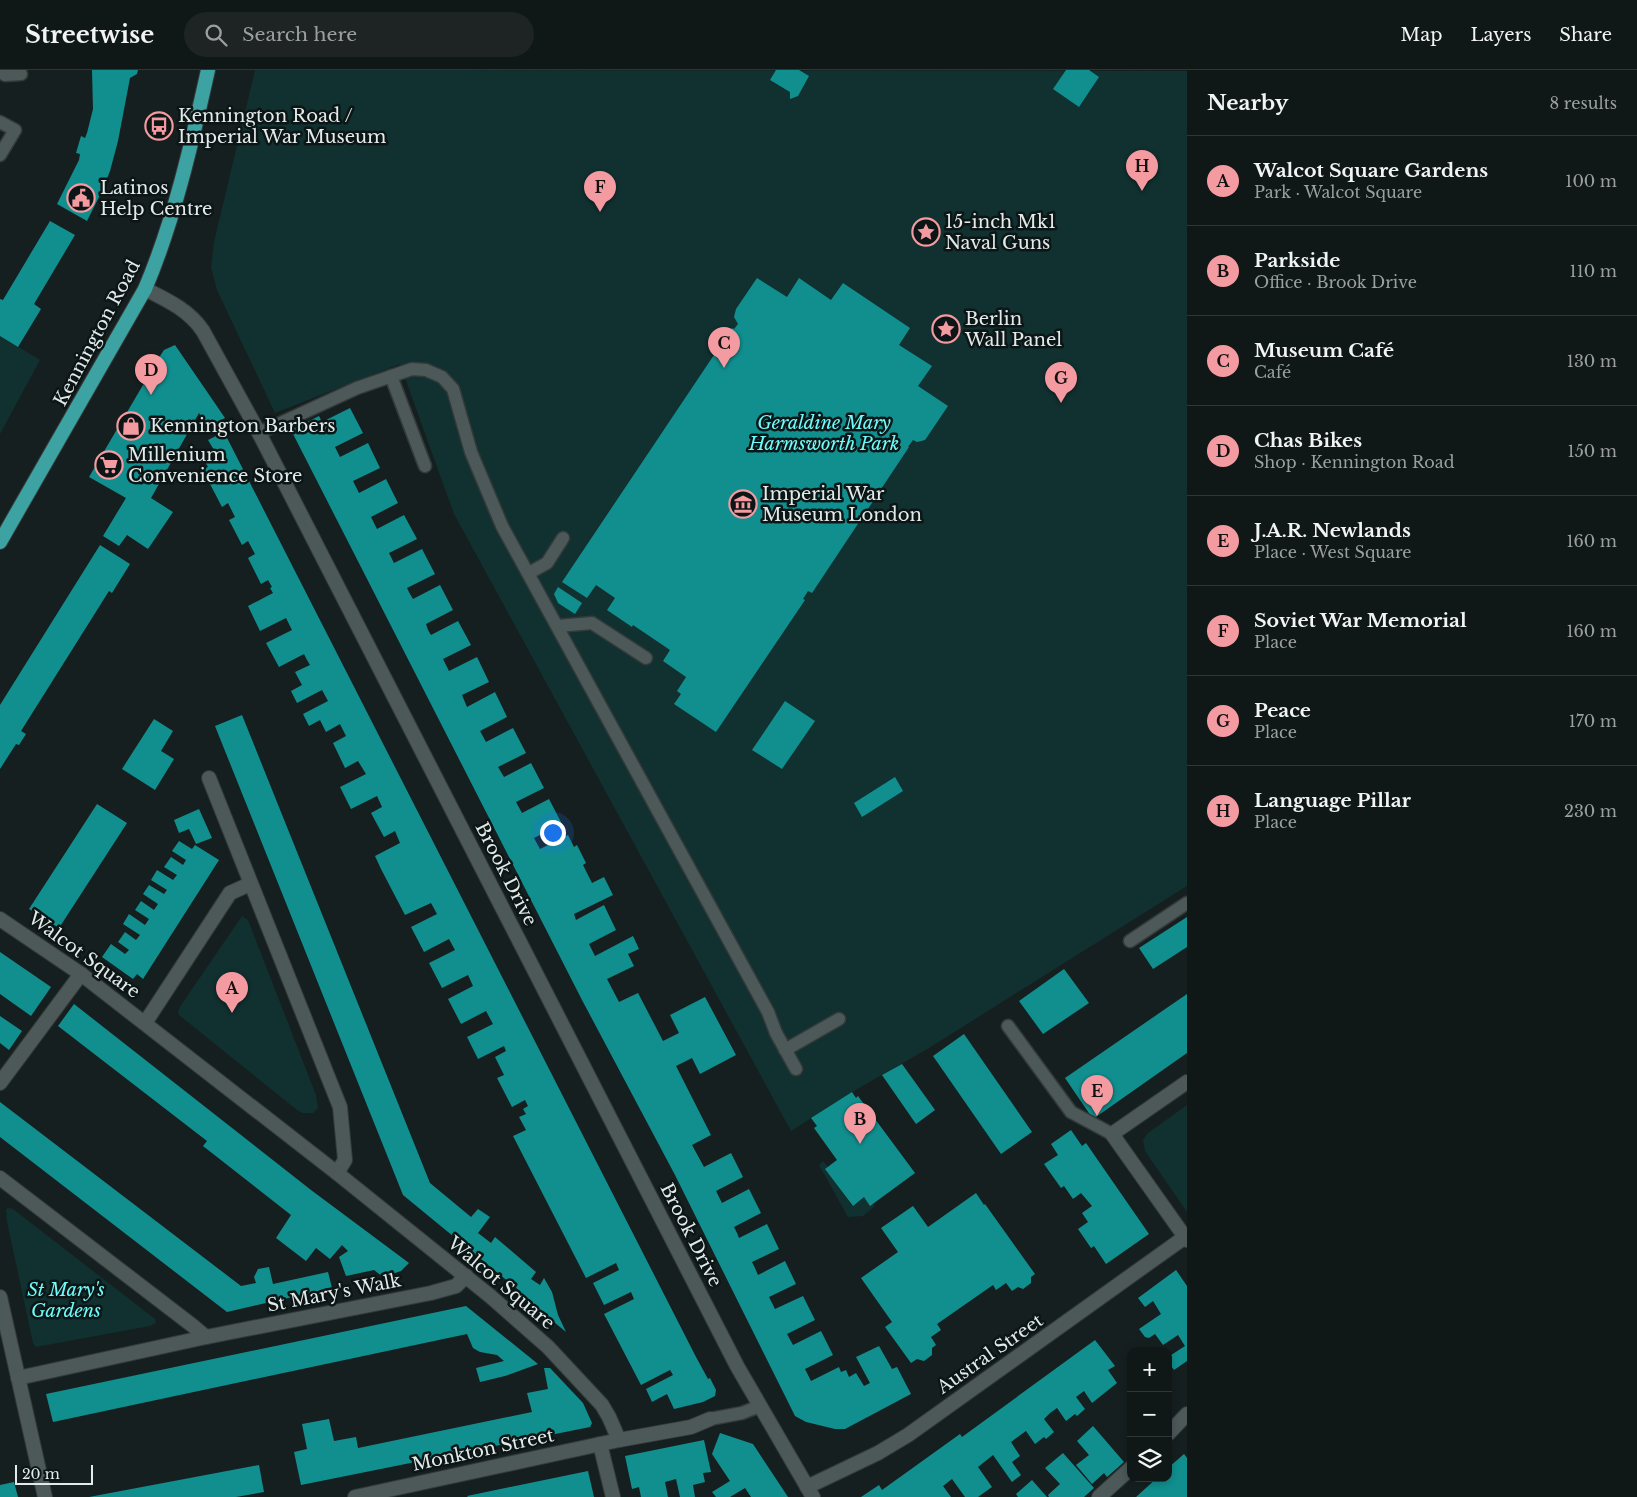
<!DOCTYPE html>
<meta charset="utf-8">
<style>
body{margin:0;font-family:"Libre Baskerville",serif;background:#1e2424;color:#f1f3f6}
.controls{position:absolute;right:15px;bottom:15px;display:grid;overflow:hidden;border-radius:10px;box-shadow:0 2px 8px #0003}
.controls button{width:45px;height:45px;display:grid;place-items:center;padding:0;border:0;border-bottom:1px solid #303636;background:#101717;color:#f1f3f6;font:25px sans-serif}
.scale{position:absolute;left:15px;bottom:12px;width:78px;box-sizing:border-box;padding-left:5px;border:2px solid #e3eaea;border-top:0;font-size:14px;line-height:18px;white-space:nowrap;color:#e3eaea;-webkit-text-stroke:4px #0d1616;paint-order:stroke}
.you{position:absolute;left:552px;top:762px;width:18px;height:18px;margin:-12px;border:4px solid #fff;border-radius:50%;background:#1a73e8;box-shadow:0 0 0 8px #1a73e833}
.badge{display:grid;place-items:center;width:32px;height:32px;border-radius:50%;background:#f49aa1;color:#111;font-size:16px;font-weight:700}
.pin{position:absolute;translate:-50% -41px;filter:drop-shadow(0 1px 2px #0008)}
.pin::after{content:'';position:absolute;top:26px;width:18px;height:15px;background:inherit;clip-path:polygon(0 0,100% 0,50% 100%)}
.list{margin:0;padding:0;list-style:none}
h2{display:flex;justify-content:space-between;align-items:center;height:65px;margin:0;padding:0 20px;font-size:21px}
h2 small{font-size:16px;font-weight:400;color:#9c9fa1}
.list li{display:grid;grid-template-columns:32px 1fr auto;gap:15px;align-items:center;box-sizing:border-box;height:90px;padding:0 20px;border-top:1px solid #303636}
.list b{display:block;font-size:19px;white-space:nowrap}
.list p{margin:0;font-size:16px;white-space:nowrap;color:#9c9fa1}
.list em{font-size:16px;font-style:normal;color:#9c9fa1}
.icon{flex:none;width:28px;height:28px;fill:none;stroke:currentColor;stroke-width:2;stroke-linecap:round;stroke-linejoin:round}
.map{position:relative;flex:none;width:1187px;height:1427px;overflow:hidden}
header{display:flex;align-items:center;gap:30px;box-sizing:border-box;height:70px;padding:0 25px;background:#101717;border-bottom:1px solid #303636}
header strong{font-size:24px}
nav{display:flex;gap:28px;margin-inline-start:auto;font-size:18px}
.search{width:350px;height:45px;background:#1e2424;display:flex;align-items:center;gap:12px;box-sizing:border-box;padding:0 18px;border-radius:28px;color:#9c9fa1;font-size:19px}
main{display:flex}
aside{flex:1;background:#101717}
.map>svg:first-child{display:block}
.green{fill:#113030}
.building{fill:#118f8f}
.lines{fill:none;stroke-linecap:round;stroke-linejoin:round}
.service-casing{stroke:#343a3a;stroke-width:15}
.minor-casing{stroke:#343a3a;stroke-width:16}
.primary-casing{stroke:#343a3a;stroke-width:16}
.service{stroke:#4d5858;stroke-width:12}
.minor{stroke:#4d5858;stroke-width:14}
.primary{stroke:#3ca2a2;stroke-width:14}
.labels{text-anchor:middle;stroke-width:5;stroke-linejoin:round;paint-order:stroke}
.poi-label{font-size:18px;fill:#e3eaea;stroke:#0d1616;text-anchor:start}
.street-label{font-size:18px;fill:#e3eaea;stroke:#0d1616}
.park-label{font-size:18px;font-style:italic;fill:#6ffcfc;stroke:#0d1616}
</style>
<header>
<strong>Streetwise</strong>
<div class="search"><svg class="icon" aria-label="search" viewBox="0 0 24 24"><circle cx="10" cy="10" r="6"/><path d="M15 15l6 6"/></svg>Search here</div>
<nav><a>Map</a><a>Layers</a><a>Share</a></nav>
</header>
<main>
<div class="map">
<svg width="1187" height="1427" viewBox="0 0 1187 1427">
<rect width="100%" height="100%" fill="#161f1f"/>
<g class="green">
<polygon points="255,0 1187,1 1187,816 929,978 852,1022 791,1061 454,444 400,294 275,343 217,220 211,197 214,172"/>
<polygon points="0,266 40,290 0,364"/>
<polygon points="242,846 248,850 316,1025 318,1038 313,1043 302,1043 297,1040 179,945 178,941 181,935"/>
<polygon points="1187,1035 1187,1142 1145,1081 1143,1070 1148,1063"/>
<polygon points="823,1091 828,1097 826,1099 852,1136 864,1127 875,1136 863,1146 848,1147 819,1095"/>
<polygon points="9,1138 13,1139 155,1249 156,1253 150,1256 36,1277 33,1273 7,1152 6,1139"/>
</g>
<g class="building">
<polygon points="92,0 138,0 137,4 130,8 118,71 110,101 102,121 87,151 57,134 79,90 80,84 76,83 81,66 85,68 87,63 93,39"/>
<polygon points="776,0 799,0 809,6 798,26 790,29 790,22 770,10"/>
<polygon points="1066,0 1089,0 1099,7 1079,37 1053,19"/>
<polygon points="50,151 75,165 34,234 41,239 18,277 0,266 0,229 3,230"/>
<polygon points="757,208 787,227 799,208 831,230 843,213 910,258 899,275 932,296 918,316 948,336 925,370 917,372 913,370 908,377 909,377 812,523 808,521 803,529 805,530 716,662 674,634 681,624 677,621 686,607 663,591 670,580 633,555 632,557 607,540 615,528 596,515 587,528 562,512 732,258 734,259 738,254 734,247 736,239"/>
<polygon points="175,275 225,348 208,357 199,343 151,428 173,442 148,479 127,465 119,476 103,466 126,428 89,407 160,286 164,280"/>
<polygon points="350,338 363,363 335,377 340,387 368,373 380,398 353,411 359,423 386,409 398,433 371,447 377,459 404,445 417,469 389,483 394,493 422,479 435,504 407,518 410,524 413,529 440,515 453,540 426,554 428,560 431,565 458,551 471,575 443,589 449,601 477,587 489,612 462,625 467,637 495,622 507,647 480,661 486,672 513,658 526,683 498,697 504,707 531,693 544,718 516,732 522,743 549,729 562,754 534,768 540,779 568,765 574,777 577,775 586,793 583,795 592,813 604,807 613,825 574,844 576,850 604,835 616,860 589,874 595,886 633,866 639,879 628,884 634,896 607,909 619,932 638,923 663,971 679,963 670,945 705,927 736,985 700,1004 692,988 676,996 711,1065 692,1075 704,1097 731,1083 743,1107 716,1121 722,1133 749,1119 761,1143 734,1157 737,1163 739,1168 767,1154 779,1179 752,1192 755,1198 758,1205 785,1191 796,1214 769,1227 775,1239 803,1226 815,1250 787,1264 793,1275 821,1261 833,1285 805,1299 811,1311 839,1297 841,1302 846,1300 849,1307 856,1303 864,1316 870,1313 856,1287 879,1276 892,1299 897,1297 911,1324 845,1359 835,1359 806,1352 795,1346 675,1105 582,930 291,360 319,346 322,352"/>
<polygon points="224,362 696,1287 708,1309 710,1308 716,1320 715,1326 703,1332 674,1339 667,1324 652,1332 646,1319 673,1305 670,1300 641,1315 604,1244 634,1229 631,1222 604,1235 593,1213 619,1200 616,1193 586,1208 513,1066 526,1060 519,1047 526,1044 523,1039 528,1036 525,1030 512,1037 497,1008 504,1005 495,987 506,981 504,976 478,989 467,967 493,954 486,941 461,954 448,929 473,916 468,905 442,918 429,893 455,880 449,869 424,882 411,857 437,844 431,833 405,845 381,799 375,786 400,773 395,761 384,767 371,743 382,737 377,726 351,739 340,717 366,704 358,691 345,698 333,673 346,666 340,654 326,662 320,650 309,656 303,644 328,631 322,620 297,633 291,621 302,615 295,602 310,595 307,590 304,584 279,597 266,573 292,560 286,548 260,561 248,536 273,523 270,518 272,517 268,510 261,514 248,488 255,484 248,471 242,475 229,450 235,447 228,433 222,437 210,414 217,411 213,404 206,407 201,400 208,397 202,386 214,380 208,370"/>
<polygon points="100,475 130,494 112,523 109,521 21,661 26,664 19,675 16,674 0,699 0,635"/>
<polygon points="558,517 582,533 575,544 558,533 554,524"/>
<polygon points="785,631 815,651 782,699 752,680"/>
<polygon points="242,645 430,1113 471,1147 478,1139 490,1147 478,1163 491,1173 495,1167 536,1202 531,1209 540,1215 544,1208 552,1222 558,1245 566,1262 520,1224 521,1222 403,1125 215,656"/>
<polygon points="154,649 173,661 161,681 174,689 155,720 122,699"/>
<polygon points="895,707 903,721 862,747 854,733"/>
<polygon points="97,734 127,753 59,858 29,839"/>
<polygon points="199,739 212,768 196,774 189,759 179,763 174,750"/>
<polygon points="179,771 192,779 195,775 219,790 143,909 137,904 133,909 102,887 111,874 125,884 129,880 118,872 125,862 136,870 140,865 123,854 129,844 145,855 149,849 135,840 141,831 154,840 158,834 143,824 149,815 164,824 167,820 151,810 157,800 173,810 177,805 164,797 171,787 183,795 186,790 172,781"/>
<polygon points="1187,847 1187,877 1153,899 1139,878"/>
<polygon points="0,882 51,917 31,946 0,924"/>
<polygon points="1064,899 1089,933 1043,964 1019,931"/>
<polygon points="1187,924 1187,983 1093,1049 1065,1008"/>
<polygon points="74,934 311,1120 409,1193 401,1201 383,1207 374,1200 346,1206 339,1187 348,1181 342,1175 330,1189 316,1178 306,1191 276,1168 291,1145 203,1076 207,1071 58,956"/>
<polygon points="0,946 22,961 9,980 0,973"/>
<polygon points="964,964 1032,1062 1001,1084 933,986"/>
<polygon points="902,994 935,1040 916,1054 882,1005"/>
<polygon points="852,1022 856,1028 858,1026 915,1103 870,1136 864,1127 853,1136 825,1099 837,1090 814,1058 817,1056 811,1048"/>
<polygon points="0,1032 241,1216 256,1213 254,1207 258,1199 269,1197 273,1214 328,1202 332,1218 227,1242 0,1067"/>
<polygon points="1071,1060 1082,1076 1086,1073 1149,1164 1106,1194 1094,1176 1091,1178 1078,1159 1088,1152 1082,1143 1092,1136 1081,1123 1073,1129 1064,1116 1061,1118 1044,1094 1058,1085 1051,1074"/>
<polygon points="976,1123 984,1135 985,1134 1035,1204 1031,1207 1031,1213 1023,1219 1018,1217 1012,1221 1006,1213 996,1220 993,1215 937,1254 941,1260 931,1267 936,1275 932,1278 932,1285 924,1291 917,1289 911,1293 885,1257 892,1252 861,1208 898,1182 881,1158 913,1136 928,1157"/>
<polygon points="1176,1200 1187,1216 1187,1291 1174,1300 1168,1292 1168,1287 1185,1276 1178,1265 1163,1275 1155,1264 1149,1268 1145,1267 1139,1259 1161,1244 1153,1231 1145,1237 1138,1228"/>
<polygon points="466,1236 538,1294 505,1306 480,1312 476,1298 504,1291 497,1285 480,1282 473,1278 467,1264 53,1352 46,1324"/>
<polygon points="1095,1270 1115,1296 1108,1300 1117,1313 1092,1333 1084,1321 1076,1327 1085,1339 1077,1346 1075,1344 1066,1351 1057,1338 1050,1343 1044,1349 1054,1362 1046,1369 1044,1367 1035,1374 1026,1361 1011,1372 1020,1386 1012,1392 1021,1405 1012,1412 993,1385 978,1397 992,1417 978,1427 965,1427 952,1409 943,1416 951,1427 861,1427 879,1415 882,1420 960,1364 962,1367"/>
<polygon points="544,1298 550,1298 583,1333 592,1353 590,1357 301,1415 294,1382 307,1379 302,1354 329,1349 334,1371 356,1367 358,1378 532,1342 527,1323 548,1319"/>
<polygon points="1093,1356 1124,1392 1107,1407 1104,1403 1092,1414 1076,1395 1089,1385 1077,1371"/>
<polygon points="720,1363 753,1374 788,1427 751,1427 745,1418 730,1427 716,1427 712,1422 730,1411 712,1384"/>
<polygon points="704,1370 711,1402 703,1403 705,1412 693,1415 695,1427 680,1427 676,1409 665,1412 668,1427 641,1427 639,1417 632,1419 625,1386"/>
<polygon points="1063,1383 1094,1418 1084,1427 1049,1427 1048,1425 1060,1414 1045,1398"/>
<polygon points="1184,1384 1187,1388 1187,1427 1136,1427 1157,1408 1168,1408 1168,1398"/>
<polygon points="259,1395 264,1422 236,1427 89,1427"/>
<polygon points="588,1401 594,1427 468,1427 467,1426"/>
<polygon points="1032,1410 1047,1427 1018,1427 1016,1424"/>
<polygon points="14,1412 18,1427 0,1427 0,1415"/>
</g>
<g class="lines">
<g class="service-casing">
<g id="service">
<polyline points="0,1 5,5 21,4"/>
<polyline points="0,52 15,60 0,85"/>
<polyline points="391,306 425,396"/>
<polyline points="259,363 357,318 412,299 426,300 442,307 453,319 471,382 502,456 768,942 776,963 796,999"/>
<polyline points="529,503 547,493 563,468"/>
<polyline points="558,556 592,553 646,588"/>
<polyline points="1130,871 1187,833"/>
<polyline points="1008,956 1071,1042 1112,1064"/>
<polyline points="785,980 839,949"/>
<polyline points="710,1349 742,1343 760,1336"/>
</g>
</g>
<g class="minor-casing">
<g id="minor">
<path d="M145,219C167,230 189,240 203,261L259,363L737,1296L813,1427"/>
<polyline points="209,708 340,1037 345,1090 337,1103"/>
<polyline points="0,849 81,904 337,1103 490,1226 548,1277 602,1335 609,1347 619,1370"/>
<polyline points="145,953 230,823 250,814"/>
<polyline points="1187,1012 1112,1064 1187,1170"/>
<polyline points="0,1013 81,904"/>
<polyline points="0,1108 193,1256 206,1267"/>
<polyline points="0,1227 45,1427"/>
<polyline points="18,1308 206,1267 431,1223 456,1216 466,1206"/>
<polyline points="1168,1364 1187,1344"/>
<polyline points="600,1374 613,1427"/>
<polyline points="807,1417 878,1383 908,1365 1185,1167"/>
<polyline points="355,1427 619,1370 691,1357 710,1349"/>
<polyline points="1099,1427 1131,1398"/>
</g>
</g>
<g class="primary-casing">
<path id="primary" d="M0,472L145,219C174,151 192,72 208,0"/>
</g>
<use href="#service" class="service"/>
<use href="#minor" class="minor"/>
<use href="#primary" class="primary"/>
</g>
<defs>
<g id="bus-ring" transform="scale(1.4375)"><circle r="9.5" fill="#0d1616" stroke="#f49aa1" stroke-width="1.5"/><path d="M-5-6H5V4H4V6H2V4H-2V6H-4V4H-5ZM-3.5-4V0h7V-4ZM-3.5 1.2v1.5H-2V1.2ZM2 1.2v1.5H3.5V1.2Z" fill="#f49aa1"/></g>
<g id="civic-ring" transform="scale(1.4375)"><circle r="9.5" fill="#0d1616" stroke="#f49aa1" stroke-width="1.5"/><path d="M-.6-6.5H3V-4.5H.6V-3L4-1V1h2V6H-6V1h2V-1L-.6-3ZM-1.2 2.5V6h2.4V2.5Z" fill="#f49aa1"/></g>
<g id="sight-ring" transform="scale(1.4375)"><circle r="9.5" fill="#0d1616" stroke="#f49aa1" stroke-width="1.5"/><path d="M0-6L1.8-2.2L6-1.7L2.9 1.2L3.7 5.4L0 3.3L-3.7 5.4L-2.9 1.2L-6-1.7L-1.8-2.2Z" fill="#f49aa1"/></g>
<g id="shop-ring" transform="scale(1.4375)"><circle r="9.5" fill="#0d1616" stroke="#f49aa1" stroke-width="1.5"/><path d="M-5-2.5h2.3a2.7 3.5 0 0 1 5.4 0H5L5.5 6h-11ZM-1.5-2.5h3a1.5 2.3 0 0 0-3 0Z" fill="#f49aa1"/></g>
<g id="supermarket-ring" transform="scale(1.4375)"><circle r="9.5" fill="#0d1616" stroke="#f49aa1" stroke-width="1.5"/><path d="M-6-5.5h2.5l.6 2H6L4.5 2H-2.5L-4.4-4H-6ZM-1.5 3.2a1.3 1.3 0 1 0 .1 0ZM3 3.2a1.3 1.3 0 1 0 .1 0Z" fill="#f49aa1"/></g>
<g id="museum-ring" transform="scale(1.4375)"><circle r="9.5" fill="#0d1616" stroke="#f49aa1" stroke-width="1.5"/><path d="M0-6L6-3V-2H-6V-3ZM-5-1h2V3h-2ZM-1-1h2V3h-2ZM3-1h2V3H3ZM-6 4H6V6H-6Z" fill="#f49aa1"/></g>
</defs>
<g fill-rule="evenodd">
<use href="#bus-ring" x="159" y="56"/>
<use href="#civic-ring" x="81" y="128"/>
<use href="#sight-ring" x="926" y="162"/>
<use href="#sight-ring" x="946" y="259"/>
<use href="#shop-ring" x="131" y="356"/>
<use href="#supermarket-ring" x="109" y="395"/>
<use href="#museum-ring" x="743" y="434"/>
</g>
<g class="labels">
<g class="poi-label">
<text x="178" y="52">Kennington Road /<tspan x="178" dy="21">Imperial War Museum</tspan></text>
<text x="100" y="124">Latinos<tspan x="100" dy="21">Help Centre</tspan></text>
<text x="945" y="158">15-inch Mk1<tspan x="945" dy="21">Naval Guns</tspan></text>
<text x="965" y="255">Berlin<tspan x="965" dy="21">Wall Panel</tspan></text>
<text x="150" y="362">Kennington Barbers</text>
<text x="128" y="391">Millenium<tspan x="128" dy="21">Convenience Store</tspan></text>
<text x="762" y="430">Imperial War<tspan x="762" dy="21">Museum London</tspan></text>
</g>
<g class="street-label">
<text transform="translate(97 263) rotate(-62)" y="6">Kennington Road</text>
<text transform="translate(506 804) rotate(63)" y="6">Brook Drive</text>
<text transform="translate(84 885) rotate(36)" y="6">Walcot Square</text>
<text transform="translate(691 1165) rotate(63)" y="6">Brook Drive</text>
<text transform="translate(501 1213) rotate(40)" y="6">Walcot Square</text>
<text transform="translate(334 1223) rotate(-11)" y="6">St Mary's Walk</text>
<text transform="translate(990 1284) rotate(-35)" y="6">Austral Street</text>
<text transform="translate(483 1380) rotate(-12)" y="6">Monkton Street</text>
</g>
<g class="park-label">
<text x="824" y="359">Geraldine Mary<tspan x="824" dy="21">Harmsworth Park</tspan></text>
<text x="66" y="1226">St Mary's<tspan x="66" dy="21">Gardens</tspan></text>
</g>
</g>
</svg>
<div class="controls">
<button>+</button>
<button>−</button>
<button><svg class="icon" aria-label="layers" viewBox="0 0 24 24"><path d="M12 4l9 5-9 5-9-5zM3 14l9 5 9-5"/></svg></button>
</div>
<div class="scale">20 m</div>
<div class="you"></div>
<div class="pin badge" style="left:232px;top:943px">A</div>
<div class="pin badge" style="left:860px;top:1074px">B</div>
<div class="pin badge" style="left:724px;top:298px">C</div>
<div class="pin badge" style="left:151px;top:325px">D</div>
<div class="pin badge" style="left:1097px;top:1046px">E</div>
<div class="pin badge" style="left:600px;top:142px">F</div>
<div class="pin badge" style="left:1061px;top:333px">G</div>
<div class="pin badge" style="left:1142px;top:121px">H</div>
</div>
<aside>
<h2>Nearby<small>8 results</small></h2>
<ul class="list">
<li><span class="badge">A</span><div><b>Walcot Square Gardens</b><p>Park · Walcot Square</p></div><em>100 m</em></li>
<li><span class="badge">B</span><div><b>Parkside</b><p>Office · Brook Drive</p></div><em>110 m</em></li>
<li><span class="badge">C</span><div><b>Museum Café</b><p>Café</p></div><em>130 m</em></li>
<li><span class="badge">D</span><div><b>Chas Bikes</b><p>Shop · Kennington Road</p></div><em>150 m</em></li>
<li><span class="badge">E</span><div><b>J.A.R. Newlands</b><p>Place · West Square</p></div><em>160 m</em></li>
<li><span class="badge">F</span><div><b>Soviet War Memorial</b><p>Place</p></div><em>160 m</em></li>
<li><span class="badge">G</span><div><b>Peace</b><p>Place</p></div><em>170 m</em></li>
<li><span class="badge">H</span><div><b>Language Pillar</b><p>Place</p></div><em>230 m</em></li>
</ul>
</aside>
</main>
